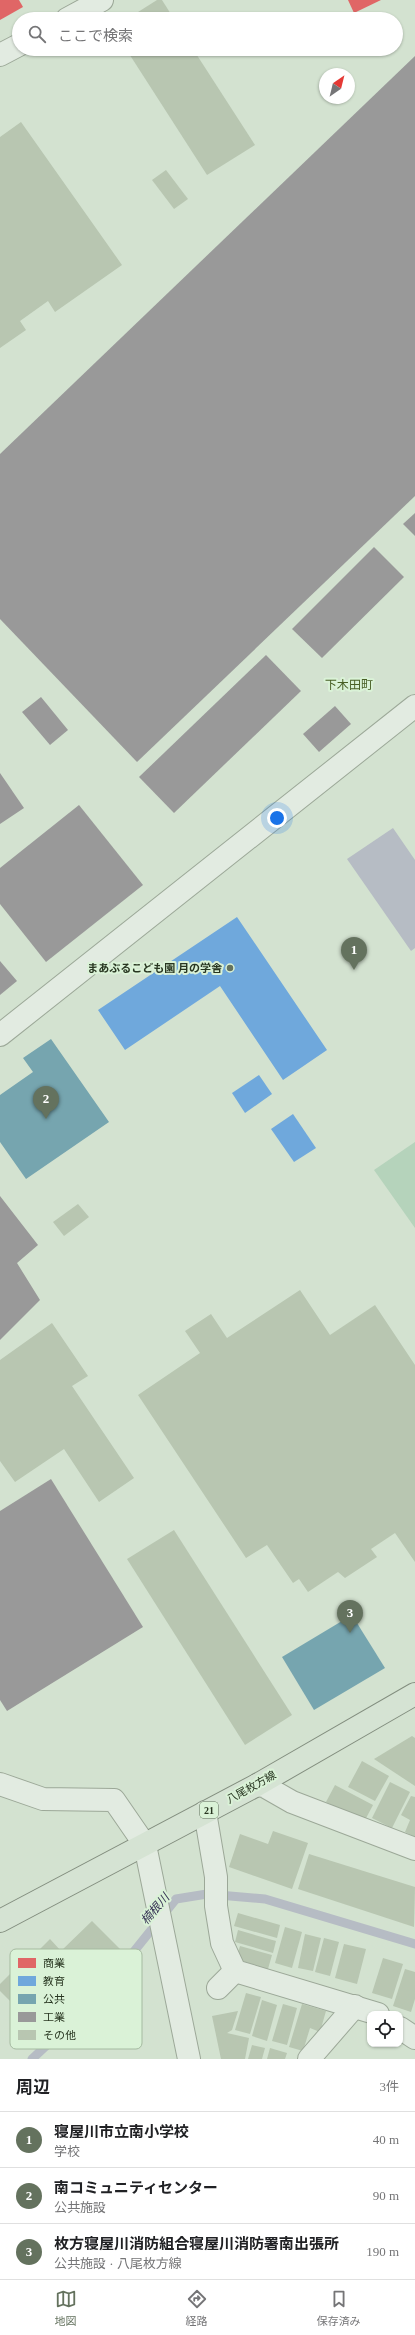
<!DOCTYPE html>
<html lang="ja">
<meta charset="utf-8">
<style>
body{margin:0;font-family:"Times New Roman","Noto Sans JP",serif;background:#f6f6f6;color:#202124}
.controls{position:absolute;right:12px;bottom:12px;display:grid;overflow:hidden;border-radius:8px;box-shadow:0 1px 3px #0004}
.controls button{width:36px;height:36px;display:grid;place-items:center;padding:0;border:0;border-bottom:1px solid #e0e0e0;background:#fff;color:#202124;font:20px sans-serif}
.compass{position:absolute;left:319px;top:68px;width:36px;height:36px;border-radius:50%;background:#fff;box-shadow:0 1px 3px #0004;rotate:35deg}
.you{position:absolute;left:277px;top:818px;width:14px;height:14px;margin:-10px;border:3px solid #fff;border-radius:50%;background:#1a73e8;box-shadow:0 0 0 6px #1a73e833}
.badge{display:grid;place-items:center;width:26px;height:26px;border-radius:50%;background:#64725e;color:#fff;font-size:13px;font-weight:700}
.pin{position:absolute;translate:-50% -33px;filter:drop-shadow(0 1px 2px #0008)}
.pin::after{content:'';position:absolute;top:21px;width:14px;height:12px;background:inherit;clip-path:polygon(0 0,100% 0,50% 100%)}
.list{margin:0;padding:0;list-style:none}
h2{display:flex;justify-content:space-between;align-items:center;height:52px;margin:0;padding:0 16px;font-size:17px}
h2 small{font-size:13px;font-weight:400;color:#757577}
.list li{display:grid;grid-template-columns:26px 1fr auto;gap:12px;align-items:center;box-sizing:border-box;height:56px;padding:0 16px;border-top:1px solid #e0e0e0}
.list b{display:block;font-size:15px;white-space:nowrap}
.list p{margin:0;font-size:13px;white-space:nowrap;color:#757577}
.list em{font-size:13px;font-style:normal;color:#757577}
.icon{flex:none;width:22px;height:22px;fill:none;stroke:currentColor;stroke-width:2;stroke-linecap:round;stroke-linejoin:round}
.map{position:relative;flex:none;width:415px;height:2059px;overflow:hidden}
.search{position:absolute;background:#fff;box-shadow:0 1px 3px #0004;left:12px;right:12px;top:12px;height:44px;display:flex;align-items:center;gap:10px;box-sizing:border-box;padding:0 14px;border-radius:22px;color:#757577;font-size:15px}
.sheet{height:220px;background:#fff}
nav{display:flex;justify-content:space-around;align-items:center;box-sizing:border-box;height:56px;border-top:1px solid #e0e0e0;background:#fff;font-size:11px;color:#757577}
nav a{display:grid;justify-items:center;gap:2px}
nav .on{color:#64725e}
.map>svg:first-child{display:block}
.green{fill:#b5d3bb}
.water{fill:#b6bcc4}
.shops{fill:#e06666}
.schools{fill:#6fa8dc}
.public{fill:#76a5af}
.industry{fill:#999}
.lines{fill:none;stroke-linecap:round;stroke-linejoin:round}
.stream{stroke:#b6bcc4;stroke-width:9}
.building{fill:#b8c6b1}
.minor-casing{stroke:#9ca898;stroke-width:24}
.major-casing{stroke:#838e7f;stroke-width:24}
.minor{stroke:#e2ebe1;stroke-width:22}
.major{stroke:#d5e3d3;stroke-width:22}
.poi-dot{fill:#64725e;stroke:#daf2d7;stroke-width:1.5}
.labels{text-anchor:middle;stroke-width:4;stroke-linejoin:round;paint-order:stroke}
.shield{fill:#daf2d7;stroke:#5d6e58;stroke-width:1}
.shield-label{font-size:10px;font-weight:bold;fill:#283621}
.poi-label{font-size:11px;font-weight:bold;fill:#283621;stroke:#daf2d7;text-anchor:end}
.street-label{font-size:11px;fill:#283621;stroke:#daf2d7}
.neighbourhood-label{font-size:12px;fill:#495f25;stroke:#daf2d7}
.water-label{font-size:12px;font-style:italic;fill:#363254;stroke:#daf2d7}
.key{fill:#daf2d7;stroke:#a5baa0;stroke-width:1}
.key-label{font-size:11px;fill:#283621}
</style>
<div class="map">
<svg width="415" height="2059" viewBox="0 0 415 2059">
<rect width="100%" height="100%" fill="#d3e2d0"/>
<polygon class="green" points="415,1142 415,1228 374,1170"/>
<polygon class="water" points="393,828 415,860 415,948 411,951 347,859"/>
<g class="shops">
<polygon points="0,0 19,0 23,7 0,20"/>
<polygon points="348,0 381,0 354,13"/>
</g>
<g class="schools">
<polygon points="237,917 327,1050 283,1080 220,986 125,1050 98,1010"/>
<polygon points="259,1075 272,1094 245,1113 232,1093"/>
<polygon points="293,1114 316,1148 294,1162 271,1129"/>
</g>
<g class="public">
<polygon points="51,1039 109,1122 26,1179 0,1142 0,1095 33,1072 23,1058"/>
<polygon points="352,1615 385,1668 314,1710 282,1657"/>
</g>
<g class="industry">
<polygon points="415,56 415,496 137,762 0,619 0,454"/>
<polygon points="415,513 415,536 403,524"/>
<polygon points="374,547 404,577 322,658 292,629"/>
<polygon points="266,655 301,691 174,813 139,777"/>
<polygon points="41,697 68,730 50,745 22,712"/>
<polygon points="335,706 351,724 319,752 303,734"/>
<polygon points="0,773 24,808 0,824"/>
<polygon points="79,805 143,885 46,962 0,904 0,868"/>
<polygon points="0,961 17,981 0,995"/>
<polygon points="0,1196 38,1245 17,1263 40,1300 0,1340"/>
<polygon points="51,1479 143,1627 7,1711 0,1700 0,1511"/>
</g>
<g class="lines">
<polyline class="stream" points="32,2059 95,2000 176,1899 207,1894 265,1899 415,1944"/>
</g>
<g class="building">
<polygon points="157,0 162,0 174,19 127,19"/>
<polygon points="126,49 193,49 255,145 207,175"/>
<polygon points="21,122 122,265 55,312 48,301 20,321 26,330 0,348 0,137"/>
<polygon points="166,170 188,199 174,209 152,180"/>
<polygon points="78,1204 89,1217 64,1236 53,1222"/>
<polygon points="300,1290 330,1335 375,1305 415,1365 415,1562 395,1533 371,1549 377,1557 345,1578 338,1572 308,1592 299,1579 293,1583 267,1545 246,1558 138,1395 200,1353 185,1331 211,1314 227,1338"/>
<polygon points="52,1323 88,1376 72,1386 134,1478 99,1502 64,1449 15,1482 0,1461 0,1360"/>
<polygon points="174,1530 292,1715 245,1745 127,1559"/>
<polygon points="412,1736 415,1738 415,1786 374,1759"/>
<polygon points="362,1761 389,1776 375,1801 348,1787"/>
<polygon points="390,1782 410,1792 392,1828 372,1818"/>
<polygon points="335,1785 373,1805 364,1822 326,1802"/>
<polygon points="411,1796 415,1797 415,1837 405,1832 410,1820 401,1815"/>
<polygon points="273,1831 308,1843 292,1889 229,1867 240,1834 268,1844"/>
<polygon points="309,1854 415,1887 414,1927 298,1889"/>
<polygon points="238,1913 280,1925 277,1938 234,1926"/>
<polygon points="92,1921 121,1950 75,1995 35,1954 50,1939 61,1951"/>
<polygon points="285,1927 302,1932 292,1968 275,1963"/>
<polygon points="238,1930 276,1941 273,1953 235,1942"/>
<polygon points="305,1934 321,1938 313,1971 298,1968"/>
<polygon points="324,1938 339,1942 330,1976 315,1972"/>
<polygon points="344,1944 366,1949 357,1984 335,1978"/>
<polygon points="240,1946 272,1955 268,1969 236,1959"/>
<polygon points="27,1957 72,2003 41,2032 0,1991 0,1984"/>
<polygon points="383,1958 403,1964 392,1999 372,1993"/>
<polygon points="405,1969 415,1972 415,1999 411,2012 393,2006"/>
<polygon points="246,1993 261,1997 250,2034 235,2030"/>
<polygon points="262,2000 277,2005 267,2041 252,2036"/>
<polygon points="283,2004 297,2008 287,2045 272,2041"/>
<polygon points="302,2004 326,2011 320,2032 310,2028 303,2051 289,2047"/>
<polygon points="238,2011 232,2030 227,2033 249,2038 245,2059 221,2059 212,2016"/>
<polygon points="252,2045 265,2048 262,2059 248,2059"/>
<polygon points="270,2048 287,2053 285,2059 267,2059"/>
</g>
<g class="lines">
<g class="minor-casing">
<g id="minor">
<polyline points="67,19 102,0"/>
<polyline points="0,55 19,45"/>
<polyline points="0,1035 415,706"/>
<polyline points="0,1784 43,1799 114,1800 145,1845 189,2059"/>
<polyline points="257,1785 264,1786 292,1802 415,1849"/>
<polyline points="205,1812 216,1877 216,1906 222,1943 235,1971 378,2014"/>
<polyline points="218,1988 235,1971"/>
<polyline points="400,2028 415,2038"/>
<polyline points="309,2059 355,2006"/>
</g>
</g>
<g class="major-casing">
<polyline id="major" points="0,1921 257,1785 415,1694"/>
</g>
<use href="#minor" class="minor"/>
<use href="#major" class="major"/>
</g>
<circle class="poi-dot" cx="230" cy="968" r="4"/>
<g class="labels">
<rect class="shield" x="200" y="1802" width="18" height="16" rx="3"/>
<g class="shield-label">
<text x="209" y="1814">21</text>
</g>
<g class="poi-label">
<text x="222" y="972">まあぶるこども園 月の学舎</text>
</g>
<g class="street-label">
<text transform="translate(251 1787) rotate(-29)" y="4">八尾枚方線</text>
</g>
<g class="neighbourhood-label">
<text x="349" y="689">下木田町</text>
</g>
<g class="water-label">
<text transform="translate(155 1909) rotate(-49)" y="4">楠根川</text>
</g>
</g>
<rect x="10" y="1949" width="132" height="100" rx="6" class="key"/>
<rect x="18" y="1958" width="18" height="10" fill="#e06666"/>
<rect x="18" y="1976" width="18" height="10" fill="#6fa8dc"/>
<rect x="18" y="1994" width="18" height="10" fill="#76a5af"/>
<rect x="18" y="2012" width="18" height="10" fill="#999"/>
<rect x="18" y="2030" width="18" height="10" fill="#b8c6b1"/>
<g class="key-label">
<text x="43" y="1967">商業</text>
<text x="43" y="1985">教育</text>
<text x="43" y="2003">公共</text>
<text x="43" y="2021">工業</text>
<text x="43" y="2039">その他</text>
</g>
</svg>
<div class="controls">
<button><svg class="icon" aria-label="locate" viewBox="0 0 24 24"><circle cx="12" cy="12" r="6"/><path d="M12 2v4M12 18v4M2 12h4M18 12h4"/></svg></button>
</div>
<svg class="compass" viewBox="-18 -18 36 36"><path d="M0-13l5 13h-10z" fill="#e53935"/><path d="M0 13l5-13h-10z" fill="#757577"/></svg>
<div class="you"></div>
<div class="pin badge" style="left:354px;top:970px">1</div>
<div class="pin badge" style="left:46px;top:1119px">2</div>
<div class="pin badge" style="left:350px;top:1633px">3</div>
<div class="search"><svg class="icon" aria-label="search" viewBox="0 0 24 24"><circle cx="10" cy="10" r="6"/><path d="M15 15l6 6"/></svg>ここで検索</div>
</div>
<section class="sheet">
<h2>周辺<small>3件</small></h2>
<ul class="list">
<li><span class="badge">1</span><div><b>寝屋川市立南小学校</b><p>学校</p></div><em>40 m</em></li>
<li><span class="badge">2</span><div><b>南コミュニティセンター</b><p>公共施設</p></div><em>90 m</em></li>
<li><span class="badge">3</span><div><b>枚方寝屋川消防組合寝屋川消防署南出張所</b><p>公共施設 · 八尾枚方線</p></div><em>190 m</em></li>
</ul>
</section>
<nav>
<a class="on"><svg class="icon" aria-label="map" viewBox="0 0 24 24"><path d="M3 6l6-2 6 2 6-2v14l-6 2-6-2-6 2zM9 4v14M15 6v14"/></svg>地図</a>
<a><svg class="icon" aria-label="directions" viewBox="0 0 24 24"><path d="M12 3l9 9-9 9-9-9zM9 14v-3h6M13 9l2 2-2 2"/></svg>経路</a>
<a><svg class="icon" aria-label="saved" viewBox="0 0 24 24"><path d="M7 4h10v16l-5-4-5 4z"/></svg>保存済み</a>
</nav>
